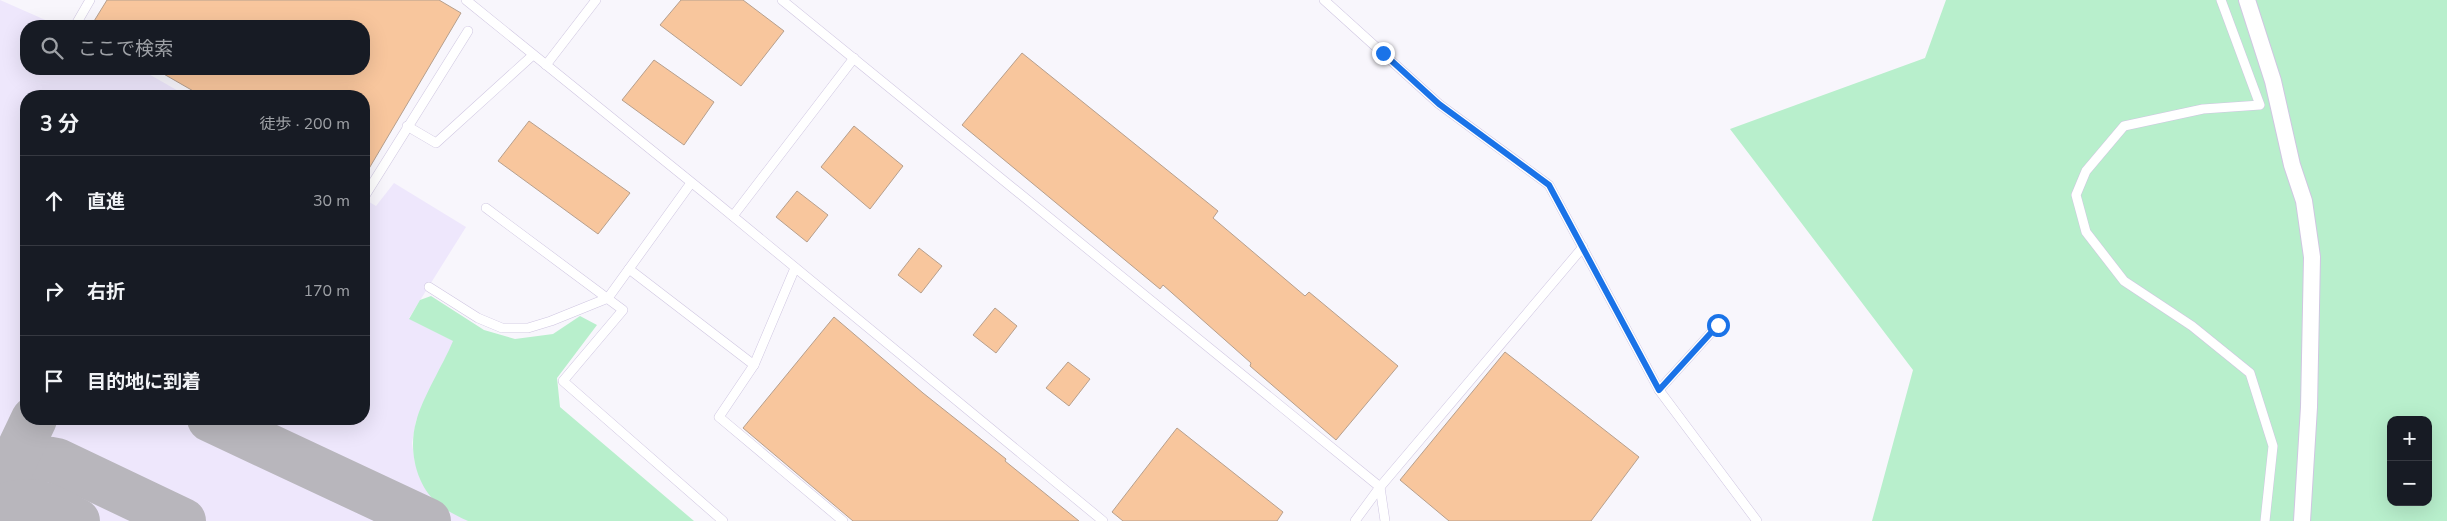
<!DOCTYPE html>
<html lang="ja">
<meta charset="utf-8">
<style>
body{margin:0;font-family:"Nunito Sans","Noto Sans JP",sans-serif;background:#20242c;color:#f1f3f6}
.controls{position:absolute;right:15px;bottom:15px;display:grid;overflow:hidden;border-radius:10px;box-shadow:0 5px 20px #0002}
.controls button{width:45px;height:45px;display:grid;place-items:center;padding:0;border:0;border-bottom:1px solid #363941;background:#171b24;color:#f1f3f6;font:25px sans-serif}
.stop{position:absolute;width:15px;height:15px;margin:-11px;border:4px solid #1a73e8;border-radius:50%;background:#fff}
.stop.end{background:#1a73e8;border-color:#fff;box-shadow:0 1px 5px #0008}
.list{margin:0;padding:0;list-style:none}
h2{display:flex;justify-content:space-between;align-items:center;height:65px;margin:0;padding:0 20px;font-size:21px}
h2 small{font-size:16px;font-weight:400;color:#9ea1a6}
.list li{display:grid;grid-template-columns:32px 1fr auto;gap:15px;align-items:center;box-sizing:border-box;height:90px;padding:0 20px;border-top:1px solid #363941}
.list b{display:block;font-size:19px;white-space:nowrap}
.list em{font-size:16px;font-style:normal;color:#9ea1a6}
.icon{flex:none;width:28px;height:28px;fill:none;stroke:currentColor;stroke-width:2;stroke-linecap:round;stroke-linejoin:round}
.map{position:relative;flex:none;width:2447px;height:521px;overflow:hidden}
.search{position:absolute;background:#171b24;box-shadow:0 5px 20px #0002;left:20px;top:20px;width:350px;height:55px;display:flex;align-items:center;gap:12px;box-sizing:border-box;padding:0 18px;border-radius:20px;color:#9ea1a6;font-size:19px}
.panel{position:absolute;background:#171b24;box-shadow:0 5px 20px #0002;left:20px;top:90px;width:350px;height:335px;border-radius:20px}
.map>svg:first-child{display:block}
.built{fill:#eee7fc}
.green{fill:#b8efcc;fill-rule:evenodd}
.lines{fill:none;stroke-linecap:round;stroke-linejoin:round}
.taxiway{stroke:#b8b6bc;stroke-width:46}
.building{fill:#f8c69d;stroke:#b69f8d}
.service-casing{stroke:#cfc6e1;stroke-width:10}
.minor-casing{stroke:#cfc6e1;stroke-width:18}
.service{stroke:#fff;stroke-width:9}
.minor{stroke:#fff;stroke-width:16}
.route{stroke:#1a73e8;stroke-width:6}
</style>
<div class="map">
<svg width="2447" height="521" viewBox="0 0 2447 521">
<rect width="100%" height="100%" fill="#f8f6fc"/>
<polygon class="built" points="0,0 59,26 26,26 26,69 140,69 187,96 26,96 26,419 364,419 364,199 376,206 394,183 466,227 409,318 454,341 416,421 412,443 415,463 440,505 468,521 0,521"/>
<g class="green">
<path d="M1946,0H2447V521H1872L1913,370L1730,129L1925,58ZM2391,420H2428V502H2391Z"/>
<path d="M431,296L484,330L515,339L553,334L580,316L597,325L557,378L560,407L694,521H468C459,517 449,512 441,506C416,488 408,450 416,422C422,398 443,365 453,341L409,319L420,300Z"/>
</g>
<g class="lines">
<g class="taxiway">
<polyline points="210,419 428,521"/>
<path d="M7,476C23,463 37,456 57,461L183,521"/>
<polyline points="3,484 34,419"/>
<path d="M0,509C31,493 49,507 77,521"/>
</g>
</g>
<g class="building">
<polygon points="107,0 439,0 461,13 364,177 364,96 202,96 155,69 364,69 364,26 91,26"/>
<polygon points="681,0 743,0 784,31 741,86 660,25"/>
<polygon points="1022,53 1218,211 1213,218 1305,296 1309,292 1398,366 1336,440 1250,366 1251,363 1163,285 1160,289 962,125"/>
<polygon points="654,60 714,102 684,145 622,100"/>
<polygon points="529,121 630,193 598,234 498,161"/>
<polygon points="854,126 903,166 870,209 821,167"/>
<polygon points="797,191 828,215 807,242 776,217"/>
<polygon points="919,248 942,266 921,293 898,275"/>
<polygon points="995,308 1017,326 996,353 973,335"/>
<polygon points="834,317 923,393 1006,459 1005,461 1079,521 853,521 743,428"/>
<polygon points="1505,352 1639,457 1591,521 1449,521 1400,480"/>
<polygon points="1068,362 1090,379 1069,406 1046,388"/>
<polygon points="1177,428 1283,512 1277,521 1123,521 1112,512"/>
</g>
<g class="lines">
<g class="service-casing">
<g id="service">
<polyline points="466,0 712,199 1103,521"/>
<polyline points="782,0 1380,487 1385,521"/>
<polyline points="1324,0 1439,104 1549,185 1659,390 1757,521"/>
<polyline points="2221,0 2260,105 2203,109 2124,126 2086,171 2076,195 2086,232 2124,281 2192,326 2250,373 2273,446 2265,521"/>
<polyline points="75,26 90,0"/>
<polyline points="546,65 596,0"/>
<polyline points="407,126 436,143 533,55"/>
<polyline points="366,194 468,31"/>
<polyline points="486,208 623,310 563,381 723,521"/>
<polyline points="733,216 854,58"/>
<polyline points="629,269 754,365 719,417 843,521"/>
<polyline points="429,287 478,318 502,328 528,328 551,321 608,298 691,183"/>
<polyline points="754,365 795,268"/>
<polyline points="1659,390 1718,325"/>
<polyline points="1355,521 1380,487 1583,247"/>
</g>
</g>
<g class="minor-casing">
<polyline id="minor" points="2247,0 2273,81 2292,165 2304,201 2312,257 2309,407 2302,521"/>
</g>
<use href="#service" class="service"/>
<use href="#minor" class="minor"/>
</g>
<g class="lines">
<polyline class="route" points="1383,53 1439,104 1549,185 1659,390 1718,325"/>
</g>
</svg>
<div class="controls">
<button>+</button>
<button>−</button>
</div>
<div class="stop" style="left:1718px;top:325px"></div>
<div class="stop end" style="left:1383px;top:53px"></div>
<div class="search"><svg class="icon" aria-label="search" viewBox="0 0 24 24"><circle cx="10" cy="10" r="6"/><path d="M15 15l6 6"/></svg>ここで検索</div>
<section class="panel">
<h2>3 分<small>徒歩 · 200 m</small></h2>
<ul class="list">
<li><svg class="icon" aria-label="ahead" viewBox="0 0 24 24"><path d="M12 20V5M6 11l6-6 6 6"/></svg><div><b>直進</b></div><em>30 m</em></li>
<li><svg class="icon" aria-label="right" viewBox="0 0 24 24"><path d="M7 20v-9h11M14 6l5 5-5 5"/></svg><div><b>右折</b></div><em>170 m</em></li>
<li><svg class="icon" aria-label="arrive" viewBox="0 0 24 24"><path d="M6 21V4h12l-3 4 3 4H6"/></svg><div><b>目的地に到着</b></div></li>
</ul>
</section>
</div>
